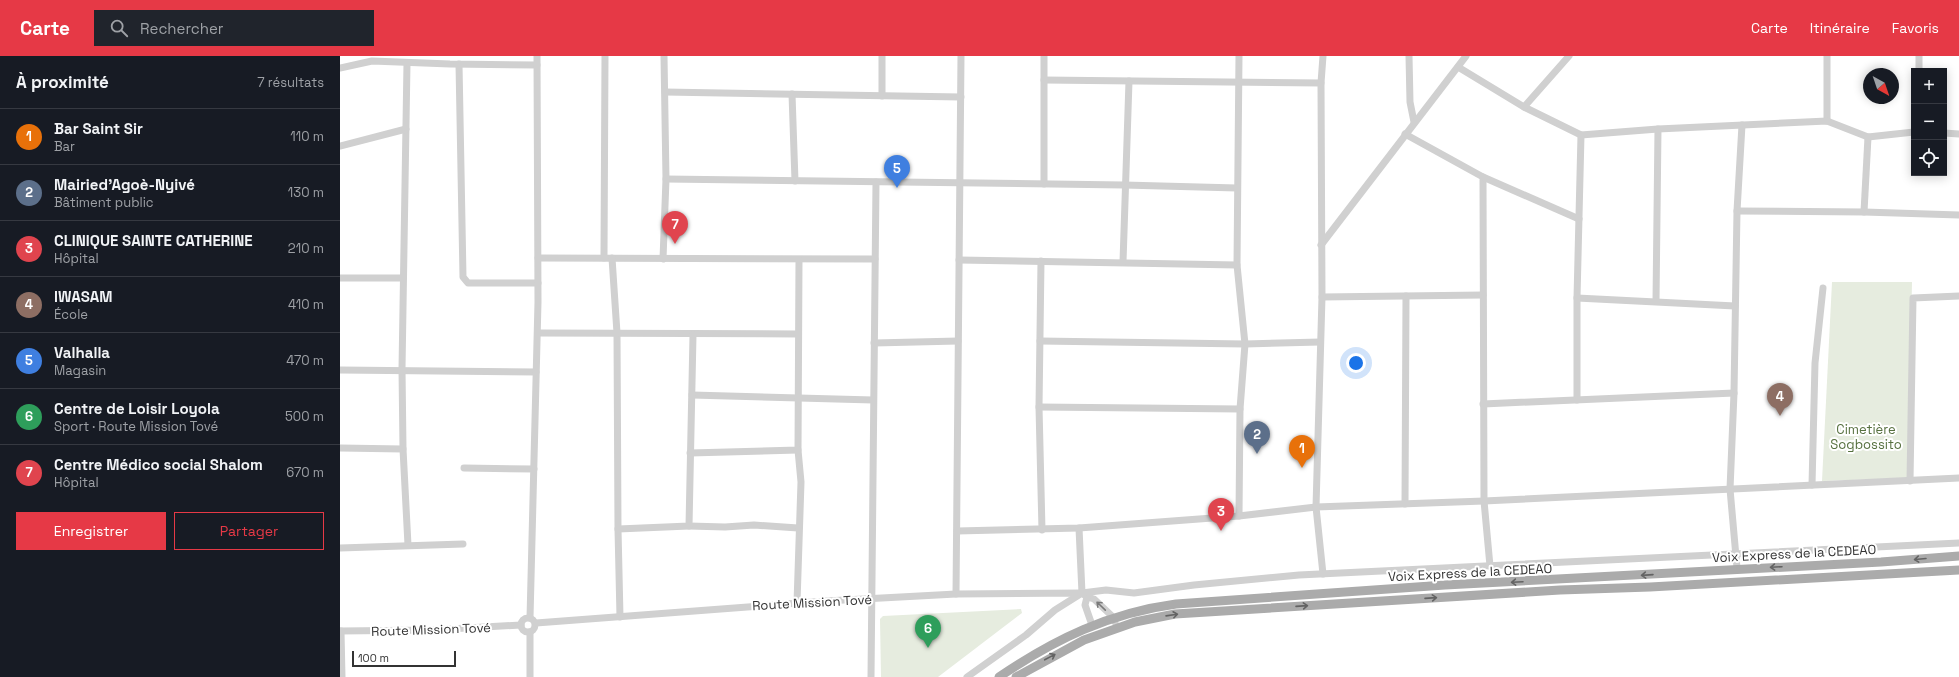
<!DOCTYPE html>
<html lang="fr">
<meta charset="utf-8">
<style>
body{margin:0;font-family:"Space Grotesk",sans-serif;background:#20242c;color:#f1f3f6}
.controls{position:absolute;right:12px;top:12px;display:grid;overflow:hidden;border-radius:0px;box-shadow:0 2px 10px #0003}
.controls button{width:36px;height:36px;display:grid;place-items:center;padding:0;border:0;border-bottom:1px solid #363941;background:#171b24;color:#f1f3f6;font:20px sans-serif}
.compass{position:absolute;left:1523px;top:12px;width:36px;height:36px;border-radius:50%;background:#171b24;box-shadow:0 2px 10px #0003;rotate:140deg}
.scale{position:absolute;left:12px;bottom:10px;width:104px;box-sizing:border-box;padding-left:4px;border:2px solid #333;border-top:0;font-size:11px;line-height:14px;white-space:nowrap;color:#333;-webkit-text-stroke:3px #fff;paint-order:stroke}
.you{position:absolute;left:1016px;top:307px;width:14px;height:14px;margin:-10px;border:3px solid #fff;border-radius:50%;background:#1a73e8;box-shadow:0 0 0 6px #1a73e833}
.badge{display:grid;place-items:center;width:26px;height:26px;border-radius:50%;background:#e63946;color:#fff;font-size:13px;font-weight:700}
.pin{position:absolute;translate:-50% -33px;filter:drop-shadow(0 1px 2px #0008)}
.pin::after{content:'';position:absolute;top:21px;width:14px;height:12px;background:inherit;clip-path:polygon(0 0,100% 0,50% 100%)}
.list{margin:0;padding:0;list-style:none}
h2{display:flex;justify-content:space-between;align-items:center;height:52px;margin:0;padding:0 16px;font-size:17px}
h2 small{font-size:13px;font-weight:400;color:#9ea1a6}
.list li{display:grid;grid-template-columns:26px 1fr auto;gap:12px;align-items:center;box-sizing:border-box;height:56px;padding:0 16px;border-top:1px solid #363941}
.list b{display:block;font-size:15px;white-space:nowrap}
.list p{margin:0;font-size:13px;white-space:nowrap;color:#9ea1a6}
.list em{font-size:13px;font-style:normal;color:#9ea1a6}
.actions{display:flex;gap:8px;padding:12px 16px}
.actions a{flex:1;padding:9px 0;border:1px solid #e63946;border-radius:0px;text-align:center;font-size:14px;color:#e63946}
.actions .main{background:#e63946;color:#fff}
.icon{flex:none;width:22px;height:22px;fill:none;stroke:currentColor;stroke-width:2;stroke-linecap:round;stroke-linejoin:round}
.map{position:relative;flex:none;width:1619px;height:621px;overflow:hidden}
header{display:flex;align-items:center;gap:24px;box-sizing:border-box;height:56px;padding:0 20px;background:#e63946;color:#fff}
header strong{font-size:19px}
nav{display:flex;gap:22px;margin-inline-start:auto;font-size:14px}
.search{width:280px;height:36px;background:#20242c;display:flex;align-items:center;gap:10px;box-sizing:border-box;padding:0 14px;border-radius:0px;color:#9ea1a6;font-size:15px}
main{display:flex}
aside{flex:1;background:#171b24}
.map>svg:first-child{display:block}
.green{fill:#e6ecdf}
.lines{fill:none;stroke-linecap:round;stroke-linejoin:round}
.minor{stroke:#d0d0d0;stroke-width:7}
.major{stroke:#ababab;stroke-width:9}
.oneway{stroke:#636363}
.oneway2{stroke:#7a7a7a}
.labels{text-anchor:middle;stroke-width:4;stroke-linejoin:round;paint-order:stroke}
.park-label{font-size:13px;fill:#56703f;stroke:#fff}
.street-label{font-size:13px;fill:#333;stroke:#fff}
</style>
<header>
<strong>Carte</strong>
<div class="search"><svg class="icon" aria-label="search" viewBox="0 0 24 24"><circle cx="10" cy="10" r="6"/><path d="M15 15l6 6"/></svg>Rechercher</div>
<nav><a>Carte</a><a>Itinéraire</a><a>Favoris</a></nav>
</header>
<main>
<aside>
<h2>À proximité<small>7 résultats</small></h2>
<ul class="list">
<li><span class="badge" style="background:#e8710a">1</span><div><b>Bar Saint Sir</b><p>Bar</p></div><em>110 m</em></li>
<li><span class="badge" style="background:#5c6f8a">2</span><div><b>Mairied'Agoè-Nyivé</b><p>Bâtiment public</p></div><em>130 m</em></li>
<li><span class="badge" style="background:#e0444e">3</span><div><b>CLINIQUE SAINTE CATHERINE</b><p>Hôpital</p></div><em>210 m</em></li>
<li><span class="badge" style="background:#8d6e63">4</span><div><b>IWASAM</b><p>École</p></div><em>410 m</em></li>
<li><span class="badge" style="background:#3f7fe0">5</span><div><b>Valhalla</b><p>Magasin</p></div><em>470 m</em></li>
<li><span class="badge" style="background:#2e9e5b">6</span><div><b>Centre de Loisir Loyola</b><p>Sport · Route Mission Tové</p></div><em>500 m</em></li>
<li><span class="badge" style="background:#e0444e">7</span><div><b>Centre Médico social Shalom</b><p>Hôpital</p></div><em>670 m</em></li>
</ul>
<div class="actions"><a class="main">Enregistrer</a><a>Partager</a></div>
</aside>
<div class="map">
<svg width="1619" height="621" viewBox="0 0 1619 621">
<rect width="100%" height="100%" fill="#fff"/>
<g class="green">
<polygon points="1492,226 1572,226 1568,422 1482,425"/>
<polygon points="681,553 682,557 598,621 541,621 540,563 543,560"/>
</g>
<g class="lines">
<g class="minor">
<polyline points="899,0 897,209 905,288 900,353 899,460"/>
<polyline points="1069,0 1070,46 1074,66"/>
<polyline points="1487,0 1487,65"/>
<polyline points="67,7 62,313 63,393 68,489"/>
<polyline points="119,8 123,221 128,227 198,227"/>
<polyline points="1118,11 1184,51 1241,79 1318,73 1487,65 1528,81 1574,76"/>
<polyline points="0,12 32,5 110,8 197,9"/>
<polyline points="1579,15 1579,0"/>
<polyline points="704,24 981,27"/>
<polyline points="325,36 621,41"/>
<polyline points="452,38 455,125"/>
<polyline points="542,40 542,0"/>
<polyline points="1184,51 1229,0"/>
<polyline points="1604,77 1619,78"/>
<polyline points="1065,78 1143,121 1144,445 1150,510"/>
<polyline points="0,90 66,73"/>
<polyline points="1143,121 1239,163"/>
<polyline points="326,123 784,129 897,132"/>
<polyline points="704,128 704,0"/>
<polyline points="1397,155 1524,156 1619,159"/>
<polyline points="1524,156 1528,81"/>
<polyline points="981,189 1126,0"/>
<polyline points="198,202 535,203"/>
<polyline points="264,202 265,0"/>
<polyline points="272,202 277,277 278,473 280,561"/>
<polyline points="323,203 326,123 324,0"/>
<polyline points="619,204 897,209"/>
<polyline points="701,205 699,351 702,474"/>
<polyline points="783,206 789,25"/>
<polyline points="0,222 63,222"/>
<polyline points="982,241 1143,239"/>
<polyline points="1237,242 1395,250"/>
<polyline points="1316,245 1318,73"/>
<polyline points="198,277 458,278"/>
<polyline points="700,285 905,288 980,286"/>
<polyline points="534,287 618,285"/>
<polyline points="0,314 196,316"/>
<polyline points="352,339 533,344"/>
<polyline points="1237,344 1237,242 1241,79"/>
<polyline points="1143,348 1394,337"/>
<polyline points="699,351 900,353"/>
<polyline points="0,392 63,393"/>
<polyline points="350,397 458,394 459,204"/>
<polyline points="124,412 194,413"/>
<polyline points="1570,425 1573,242 1619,240"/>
<polyline points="1472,429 1475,307 1483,232"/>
<polyline points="1065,448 1066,240"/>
<polyline points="349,470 385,471 414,469 458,472"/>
<polyline points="739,472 742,537"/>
<polyline points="278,473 349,470 353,279"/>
<polyline points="617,475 739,472 899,460 976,451 1144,445 1619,422"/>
<polyline points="0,492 123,488"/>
<polyline points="1397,512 1390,433 1394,337 1397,155 1402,69"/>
<polyline points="983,518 976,451 982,241 981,27 983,0"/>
<polyline points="616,538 621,0"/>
<polyline points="747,541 754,543 774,562 775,566"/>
<polyline points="747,541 745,549 752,569"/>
<polyline points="457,547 461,426 458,394"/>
<circle cx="188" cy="569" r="7"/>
<polyline points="190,562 198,246 197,0"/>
<polyline points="196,567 486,545 616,538 742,537 747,541"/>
<polyline points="0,575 92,574 181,569"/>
<polyline points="1,575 2,621"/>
<polyline points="190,576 190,621"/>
<polyline points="531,621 536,126"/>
<polyline points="627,621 686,579 715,554 742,537 766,534 794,537 854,529 959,519 1619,487"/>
</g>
<g class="major">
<path d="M659,621C715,583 769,557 836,548L1105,529L1541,506L1619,500"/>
<polyline points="676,621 744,584 795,566 835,558 1220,534 1310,531 1619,514"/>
</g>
</g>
<defs><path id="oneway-shaft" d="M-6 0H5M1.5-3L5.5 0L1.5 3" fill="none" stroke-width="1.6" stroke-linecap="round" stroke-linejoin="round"/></defs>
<g class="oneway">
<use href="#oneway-shaft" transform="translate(1580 503) rotate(175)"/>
<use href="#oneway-shaft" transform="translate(1436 511) rotate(177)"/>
<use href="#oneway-shaft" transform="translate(1307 519) rotate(176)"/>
<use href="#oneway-shaft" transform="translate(1177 526) rotate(177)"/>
<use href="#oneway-shaft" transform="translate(1091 542) rotate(-4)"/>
<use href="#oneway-shaft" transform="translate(962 550) rotate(-4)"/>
<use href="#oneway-shaft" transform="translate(832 559) rotate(-8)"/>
<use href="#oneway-shaft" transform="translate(710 601) rotate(-28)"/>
</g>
<use class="oneway2" href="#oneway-shaft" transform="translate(761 550) rotate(-136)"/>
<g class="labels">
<g class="park-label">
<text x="1526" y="378">Cimetière<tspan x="1526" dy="15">Sogbossito</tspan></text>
</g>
<g class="street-label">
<text transform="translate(1454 497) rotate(-3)" y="5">Voix Express de la CEDEAO</text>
<text transform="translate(1130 516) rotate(-3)" y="5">Voix Express de la CEDEAO</text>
<text transform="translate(472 546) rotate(-3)" y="5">Route Mission Tové</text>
<text transform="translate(91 573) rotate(-2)" y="5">Route Mission Tové</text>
</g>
</g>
</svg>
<div class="controls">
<button>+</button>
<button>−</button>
<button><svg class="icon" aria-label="locate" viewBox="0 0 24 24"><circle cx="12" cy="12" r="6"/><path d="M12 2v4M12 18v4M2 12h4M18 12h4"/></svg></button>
</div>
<svg class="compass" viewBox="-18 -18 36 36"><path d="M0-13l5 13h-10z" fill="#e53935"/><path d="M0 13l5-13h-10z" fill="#9ea1a6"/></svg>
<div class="scale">100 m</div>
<div class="you"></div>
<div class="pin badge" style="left:962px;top:412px;background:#e8710a">1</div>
<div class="pin badge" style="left:917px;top:398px;background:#5c6f8a">2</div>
<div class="pin badge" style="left:881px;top:475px;background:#e0444e">3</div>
<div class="pin badge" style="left:1440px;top:360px;background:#8d6e63">4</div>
<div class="pin badge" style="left:557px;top:132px;background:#3f7fe0">5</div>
<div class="pin badge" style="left:588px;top:592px;background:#2e9e5b">6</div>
<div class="pin badge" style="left:335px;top:188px;background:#e0444e">7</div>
</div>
</main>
